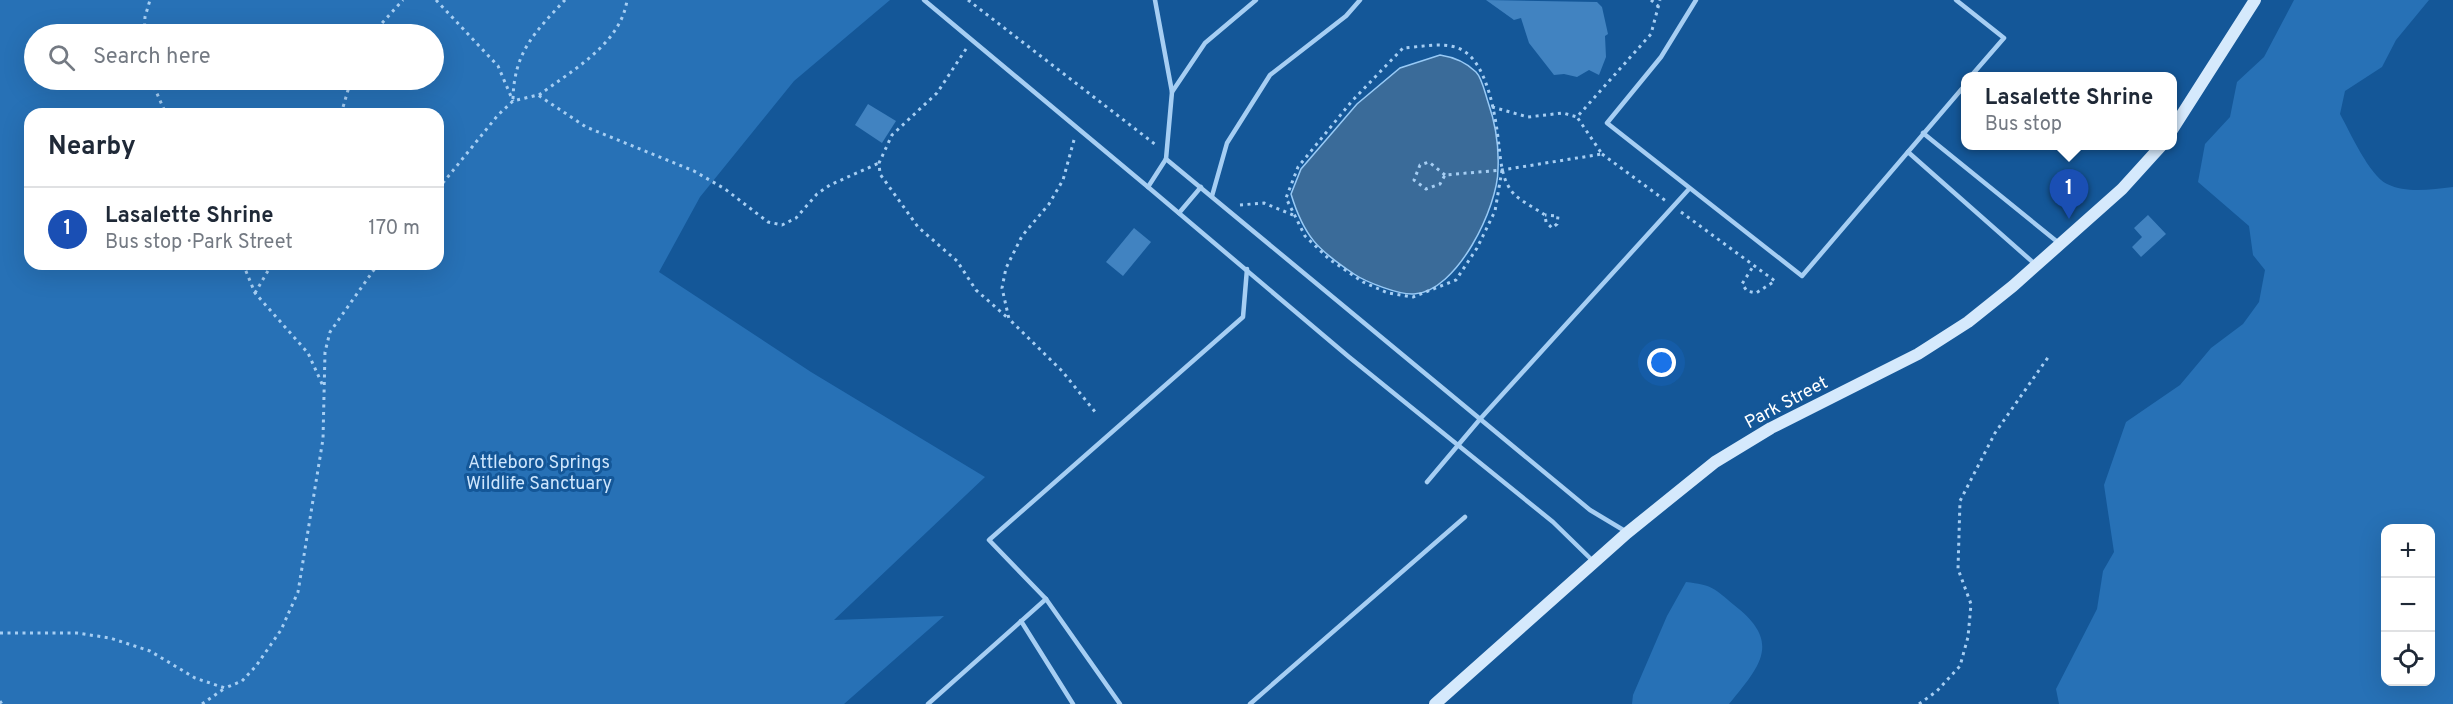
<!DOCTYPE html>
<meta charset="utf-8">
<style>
body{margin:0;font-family:Overpass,sans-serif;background:#f2f2f3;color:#1f2937}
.controls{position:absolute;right:18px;bottom:18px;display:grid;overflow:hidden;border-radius:12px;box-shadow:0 6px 24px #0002}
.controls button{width:54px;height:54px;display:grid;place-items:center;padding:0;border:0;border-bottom:2px solid #e0e1e3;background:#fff;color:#1f2937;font:30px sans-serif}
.you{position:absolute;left:1662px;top:363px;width:21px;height:21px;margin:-15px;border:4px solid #fff;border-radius:50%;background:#1a73e8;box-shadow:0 0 0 9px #1a73e833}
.badge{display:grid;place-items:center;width:39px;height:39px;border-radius:50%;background:#111827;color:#fff;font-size:20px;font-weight:700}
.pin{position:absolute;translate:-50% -50px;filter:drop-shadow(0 2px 3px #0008)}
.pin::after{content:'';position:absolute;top:32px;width:21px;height:18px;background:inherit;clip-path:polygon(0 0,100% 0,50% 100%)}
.popup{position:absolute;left:1961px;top:72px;width:216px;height:78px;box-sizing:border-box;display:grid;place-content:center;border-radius:12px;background:#fff;filter:drop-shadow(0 2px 4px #0005);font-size:20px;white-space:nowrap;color:#747a83}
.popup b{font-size:22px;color:#1f2937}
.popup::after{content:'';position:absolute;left:50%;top:100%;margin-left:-12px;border:12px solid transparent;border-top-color:#fff}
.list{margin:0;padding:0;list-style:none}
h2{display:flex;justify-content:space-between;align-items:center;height:78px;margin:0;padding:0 24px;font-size:26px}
h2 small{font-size:20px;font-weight:400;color:#747a83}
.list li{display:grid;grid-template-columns:39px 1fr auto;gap:18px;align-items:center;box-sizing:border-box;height:84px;padding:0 24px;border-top:2px solid #e0e1e3}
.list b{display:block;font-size:22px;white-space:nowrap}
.list p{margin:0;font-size:20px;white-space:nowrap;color:#747a83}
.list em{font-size:20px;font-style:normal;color:#747a83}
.icon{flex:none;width:33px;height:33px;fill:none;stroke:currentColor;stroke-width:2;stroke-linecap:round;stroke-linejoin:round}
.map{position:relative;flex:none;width:2453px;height:704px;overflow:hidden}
.search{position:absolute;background:#fff;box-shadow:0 6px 24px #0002;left:24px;top:24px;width:420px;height:66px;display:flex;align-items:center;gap:15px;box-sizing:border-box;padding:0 21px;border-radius:33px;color:#747a83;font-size:22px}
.panel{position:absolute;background:#fff;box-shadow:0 6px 24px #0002;left:24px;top:108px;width:420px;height:162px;border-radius:18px}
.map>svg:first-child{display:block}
.green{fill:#2771b6;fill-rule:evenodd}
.water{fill:#3a6b99;stroke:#98caf6;stroke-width:1.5}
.building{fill:#4183c1}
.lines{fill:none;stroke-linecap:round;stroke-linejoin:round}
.path{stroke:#a6cef3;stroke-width:3;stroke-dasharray:3 4.5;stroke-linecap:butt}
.lane{stroke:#a6cef3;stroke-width:4.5}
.secondary{stroke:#d5e9fc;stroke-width:12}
.labels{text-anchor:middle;stroke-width:6;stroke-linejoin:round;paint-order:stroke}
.street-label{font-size:18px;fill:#fff;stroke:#145798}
.park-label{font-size:18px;fill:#cee6fd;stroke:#145798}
</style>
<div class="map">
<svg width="2453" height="704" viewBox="0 0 2453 704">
<rect width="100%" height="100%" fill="#145798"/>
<g class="green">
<path d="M0,0H890L794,81L700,197L659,272L811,372L985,477L834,620L944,616L844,704H0ZM434,34V80H34V34ZM30,114H438V264H30Z"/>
<path d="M2294,0H2429L2396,40L2382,67L2345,91L2340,114C2350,132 2369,175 2387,184C2408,194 2432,189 2453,187V704H2059L2056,689L2097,609L2103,571L2114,552L2104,485L2126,422L2180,385L2211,348L2243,324L2259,302L2265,270L2253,255L2249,226L2198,182L2205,144L2230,117L2237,82L2264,57ZM2386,528H2430V682H2386Z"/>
<path d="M1686,582C1712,585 1714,588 1734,605C1782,642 1761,665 1729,704H1632L1633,695L1667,616Z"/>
</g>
<path class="water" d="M1440,55C1453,57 1466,62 1476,72C1482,78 1485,93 1488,102C1495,122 1499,147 1498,169C1498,207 1457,292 1414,294C1399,295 1366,282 1354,274C1318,250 1304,237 1291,194L1301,169L1357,104L1400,68Z"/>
<g class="building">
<polygon points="1486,0 1597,2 1602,7 1608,34 1605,36 1606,57 1599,75 1589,70 1577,77 1564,74 1554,75 1529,43 1521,18 1514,20"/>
<polygon points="868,104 896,121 882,143 855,125"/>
<polygon points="2148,215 2166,234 2141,257 2132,247 2142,237 2134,228"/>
<polygon points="1134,228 1151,242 1123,276 1106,262"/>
</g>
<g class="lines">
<g class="path">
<polyline points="436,0 498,66 513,101"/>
<polyline points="968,0 1156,145"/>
<polyline points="1651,0 1658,6"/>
<polyline points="144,34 145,17 150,0"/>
<polyline points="372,34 403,0"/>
<polyline points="966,49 937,93 892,135 879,163 880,174 918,227 957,261 976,290 1009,319"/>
<polyline points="151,80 166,114"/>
<path d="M539,95C571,71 621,44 627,0"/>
<path d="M513,99C514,52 535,32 565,0"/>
<polyline points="1492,107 1528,117 1563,113 1577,117"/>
<polyline points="341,114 351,80"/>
<polyline points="1074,140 1063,180 1049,204 1022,236 1006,268 1002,288 1009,319 1062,371 1096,413"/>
<polyline points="1602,154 1666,201"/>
<path d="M1502,170L1495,211L1477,248L1456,280L1413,297L1388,293L1363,282L1329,259L1305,236L1286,198L1298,167L1352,101L1403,48C1419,47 1443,42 1458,48C1488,59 1496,119 1499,146C1501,163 1502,181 1514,194C1522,202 1535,208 1545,215L1546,222L1552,228L1557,224L1558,216L1545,215"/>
<polyline points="1445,175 1429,162 1420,165 1414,180 1426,189 1440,184 1445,175 1502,170 1602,154 1577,117 1651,34 1660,0"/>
<polyline points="438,189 498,115 513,101 538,95 586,127 694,171 725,189 768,222 782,225 796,218 817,194 830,185 879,163"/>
<polyline points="1240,205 1264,203 1293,215"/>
<polyline points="1681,212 1775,281 1756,293 1747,291 1742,284 1754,265"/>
<polyline points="243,264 255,293 308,353 323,386"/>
<polyline points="255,293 272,264"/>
<polyline points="0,633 77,633 110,638 150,651 195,678 225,688 242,681 256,666 281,630 298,592 323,439 325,352 330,332 378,264"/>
<polyline points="0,701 2,704"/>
<polyline points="202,704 225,688"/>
<polyline points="1919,704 1937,691 1960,666 1968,637 1971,604 1958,569 1960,501 1995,433 2049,356"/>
</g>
<g class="lane">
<polyline points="924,0 1148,187"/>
<polyline points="1155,0 1172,92"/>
<polyline points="1256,0 1205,43 1172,92 1166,159 1148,187 1349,357 1553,522 1594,562"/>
<polyline points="1696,0 1661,57 1607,123 1802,276 1966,84"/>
<polyline points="1956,0 2004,38 1971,76"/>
<polyline points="1923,133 2060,244"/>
<polyline points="1908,152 2036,265"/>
<polyline points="1166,159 1590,510 1625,531"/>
<polyline points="1212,196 1227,143 1270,75 1346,16 1360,0"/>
<polyline points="1179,213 1201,187"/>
<polyline points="1427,482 1481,418 1689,189"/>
<polyline points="1021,621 1073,704"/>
<polyline points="928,704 1046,599"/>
<polyline points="1120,704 1046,599 989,540 1243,317 1247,269"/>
<polyline points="1250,704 1465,517"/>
</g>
<g class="secondary">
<polyline points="2172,130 2255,0"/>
<polyline points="1435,704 1627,533 1715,462 1771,428 1918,354 1968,322 2013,286 2122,189 2161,146"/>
</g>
</g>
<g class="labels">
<g class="street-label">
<text transform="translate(1786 402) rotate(-28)" y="6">Park Street</text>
</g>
<g class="park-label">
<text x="539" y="468">Attleboro Springs<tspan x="539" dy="21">Wildlife Sanctuary</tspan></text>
</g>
</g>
</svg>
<div class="controls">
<button>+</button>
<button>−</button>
<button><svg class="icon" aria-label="locate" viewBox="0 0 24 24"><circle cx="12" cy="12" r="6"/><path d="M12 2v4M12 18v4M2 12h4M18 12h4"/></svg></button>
</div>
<div class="you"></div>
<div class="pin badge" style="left:2069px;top:219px;background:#1a4fb4">1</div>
<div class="popup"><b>Lasalette Shrine</b>Bus stop</div>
<div class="search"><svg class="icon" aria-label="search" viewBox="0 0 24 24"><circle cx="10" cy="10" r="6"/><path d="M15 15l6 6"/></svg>Search here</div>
<section class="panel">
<h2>Nearby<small></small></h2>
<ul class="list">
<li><span class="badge" style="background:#1a4fb4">1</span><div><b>Lasalette Shrine</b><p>Bus stop · Park Street</p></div><em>170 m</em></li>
</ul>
</section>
</div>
